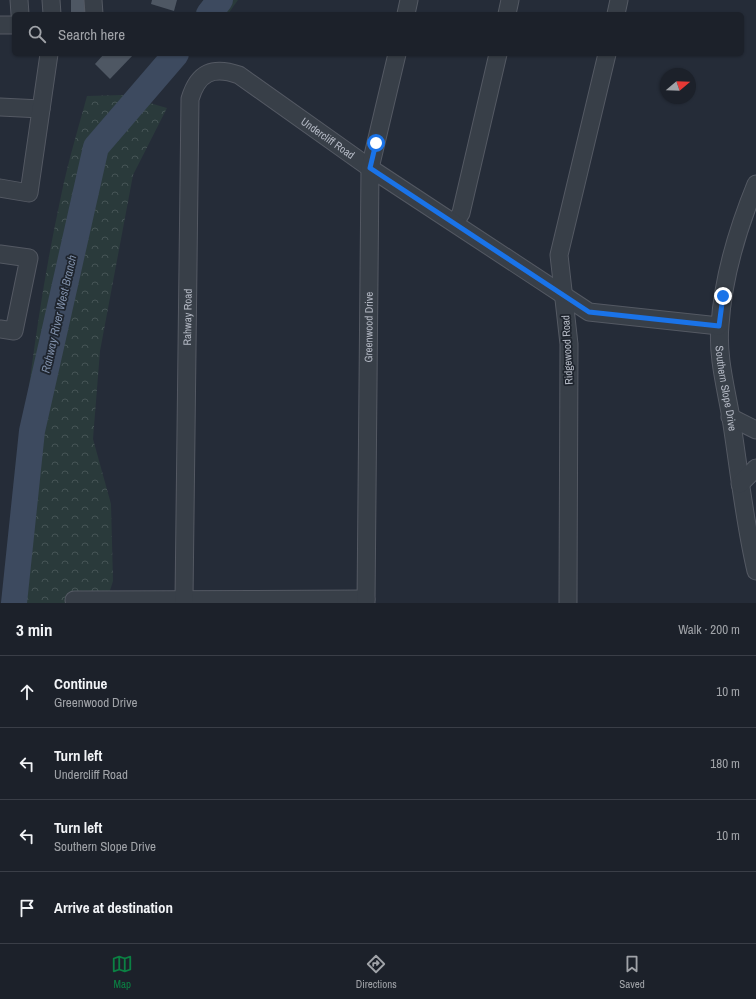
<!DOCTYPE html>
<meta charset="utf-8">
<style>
body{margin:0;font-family:"Archivo Narrow",sans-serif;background:#252932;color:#f1f3f6}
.compass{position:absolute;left:660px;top:68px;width:36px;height:36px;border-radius:50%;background:#1c212a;box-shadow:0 1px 3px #0004;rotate:71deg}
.stop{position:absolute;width:12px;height:12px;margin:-9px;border:3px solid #1a73e8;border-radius:50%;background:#fff}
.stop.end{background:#1a73e8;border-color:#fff;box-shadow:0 1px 4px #0008}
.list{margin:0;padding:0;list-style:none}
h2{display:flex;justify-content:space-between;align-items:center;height:52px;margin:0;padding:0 16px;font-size:17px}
h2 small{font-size:13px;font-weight:400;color:#a0a3a8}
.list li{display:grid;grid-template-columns:26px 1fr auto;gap:12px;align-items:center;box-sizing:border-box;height:72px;padding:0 16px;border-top:1px solid #3a3e47}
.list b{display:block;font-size:15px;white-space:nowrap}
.list p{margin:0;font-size:13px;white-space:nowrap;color:#a0a3a8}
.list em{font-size:13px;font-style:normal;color:#a0a3a8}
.icon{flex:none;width:22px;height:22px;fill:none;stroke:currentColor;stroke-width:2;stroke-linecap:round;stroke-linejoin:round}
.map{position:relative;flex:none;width:756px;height:603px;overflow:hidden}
.search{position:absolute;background:#1c212a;box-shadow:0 1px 3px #0004;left:12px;right:12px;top:12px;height:44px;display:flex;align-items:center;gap:10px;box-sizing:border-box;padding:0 14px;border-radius:6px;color:#a0a3a8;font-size:15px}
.sheet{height:340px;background:#1c212a}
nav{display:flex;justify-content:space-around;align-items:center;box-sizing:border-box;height:56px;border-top:1px solid #3a3e47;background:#1c212a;font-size:11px;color:#a0a3a8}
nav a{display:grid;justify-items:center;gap:2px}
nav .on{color:#0b8043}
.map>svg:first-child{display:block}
.green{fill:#2a3a3b}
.forest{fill:url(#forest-crowns)}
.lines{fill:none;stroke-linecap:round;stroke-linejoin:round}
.river{stroke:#3d4a5f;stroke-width:26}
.building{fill:#4e5763}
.minor-casing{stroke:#545963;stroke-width:19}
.minor{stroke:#383f48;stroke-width:17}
.route{stroke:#1a73e8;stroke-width:5}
.labels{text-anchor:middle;stroke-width:3.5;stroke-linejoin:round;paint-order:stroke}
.street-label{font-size:11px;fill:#b4b9c4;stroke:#1e242d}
.water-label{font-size:12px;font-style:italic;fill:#7f8fa9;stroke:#1e242d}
</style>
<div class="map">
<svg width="756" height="603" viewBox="0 0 756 603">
<defs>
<pattern id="forest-crowns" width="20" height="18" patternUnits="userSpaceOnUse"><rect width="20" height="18" fill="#2a3a3b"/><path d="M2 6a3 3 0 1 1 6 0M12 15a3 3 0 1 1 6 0" fill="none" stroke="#465456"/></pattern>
</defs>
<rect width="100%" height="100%" fill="#252c38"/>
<polygon class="green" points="205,0 238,0 228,14 194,14"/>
<path class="forest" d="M122,95L167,108L133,175L100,351L93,439L111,504L113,581L106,603H6C19,467 32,330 61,196C68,162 78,129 87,96Z"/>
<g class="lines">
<g class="river">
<polyline points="209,14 220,0"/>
<polyline points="14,603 32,431 96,147 176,54"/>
</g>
</g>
<g class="building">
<polygon points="71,0 86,0 87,14 71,14"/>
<polygon points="152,0 177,0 174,11 151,4"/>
<polygon points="104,54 134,54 110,79 95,64"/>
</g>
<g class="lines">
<g class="minor-casing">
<g id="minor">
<polyline points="19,0 20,14"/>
<polyline points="51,0 52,14"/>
<polyline points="93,0 94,14"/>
<polyline points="406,14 409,0"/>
<polyline points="507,14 510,0"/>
<polyline points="616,14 619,0"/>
<polyline points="0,25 14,25"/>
<polyline points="0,107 41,109"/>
<path id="s1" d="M756,184C738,228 723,277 720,325C717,356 726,388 731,418C739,469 744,520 756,571"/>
<polyline points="0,188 29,193 49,54"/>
<polyline points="455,223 461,213 498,54"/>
<polyline points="0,254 29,258 14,331 0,329"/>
<polyline points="730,417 756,430"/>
<polyline points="740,484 756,468"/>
<polyline points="74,600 366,599"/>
<path id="s2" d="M184,600L190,99C198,72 213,66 239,75L370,168L589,312L719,326"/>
<path id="s3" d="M366,603L370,168L397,54"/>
<polyline points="568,603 569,344 559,255 607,54"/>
</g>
</g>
<use href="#minor" class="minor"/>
</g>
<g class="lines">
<polyline class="route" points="376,143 370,168 589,312 719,326 723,296"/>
</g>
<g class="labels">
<g class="street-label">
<text dy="4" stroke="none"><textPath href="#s2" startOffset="674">Undercliff Road</textPath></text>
<text dy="4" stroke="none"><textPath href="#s2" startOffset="283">Rahway Road</textPath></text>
<text dy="4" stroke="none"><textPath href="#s3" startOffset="276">Greenwood Drive</textPath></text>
<text transform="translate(567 350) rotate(-93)" y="4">Ridgewood Road</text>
<text dy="4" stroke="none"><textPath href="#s1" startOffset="210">Southern Slope Drive</textPath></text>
</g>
<g class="water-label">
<text transform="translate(59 314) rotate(-77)" y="4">Rahway River West Branch</text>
</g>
</g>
</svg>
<svg class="compass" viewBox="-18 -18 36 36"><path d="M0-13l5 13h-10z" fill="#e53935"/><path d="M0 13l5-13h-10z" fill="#a0a3a8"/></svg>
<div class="stop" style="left:376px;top:143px"></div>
<div class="stop end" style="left:723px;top:296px"></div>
<div class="search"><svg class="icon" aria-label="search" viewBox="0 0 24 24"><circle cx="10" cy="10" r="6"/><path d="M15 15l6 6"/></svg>Search here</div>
</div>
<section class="sheet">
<h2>3 min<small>Walk · 200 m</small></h2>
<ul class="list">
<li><svg class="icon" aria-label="ahead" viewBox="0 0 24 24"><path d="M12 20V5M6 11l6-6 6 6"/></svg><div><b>Continue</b><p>Greenwood Drive</p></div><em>10 m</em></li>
<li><svg class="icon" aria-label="left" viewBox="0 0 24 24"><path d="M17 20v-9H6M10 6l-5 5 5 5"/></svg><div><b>Turn left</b><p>Undercliff Road</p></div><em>180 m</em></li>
<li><svg class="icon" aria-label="left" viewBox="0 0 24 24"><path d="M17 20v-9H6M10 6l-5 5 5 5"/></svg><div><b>Turn left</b><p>Southern Slope Drive</p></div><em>10 m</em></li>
<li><svg class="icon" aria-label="arrive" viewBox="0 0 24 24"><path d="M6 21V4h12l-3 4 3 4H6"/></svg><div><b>Arrive at destination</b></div></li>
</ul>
</section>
<nav>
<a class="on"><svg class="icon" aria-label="map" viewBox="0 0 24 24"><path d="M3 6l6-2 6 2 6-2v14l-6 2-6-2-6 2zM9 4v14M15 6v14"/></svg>Map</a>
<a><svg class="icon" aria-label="directions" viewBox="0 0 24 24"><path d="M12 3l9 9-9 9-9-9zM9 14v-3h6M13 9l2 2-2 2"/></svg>Directions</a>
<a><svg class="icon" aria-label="saved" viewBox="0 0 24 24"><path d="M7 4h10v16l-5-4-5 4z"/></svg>Saved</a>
</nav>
